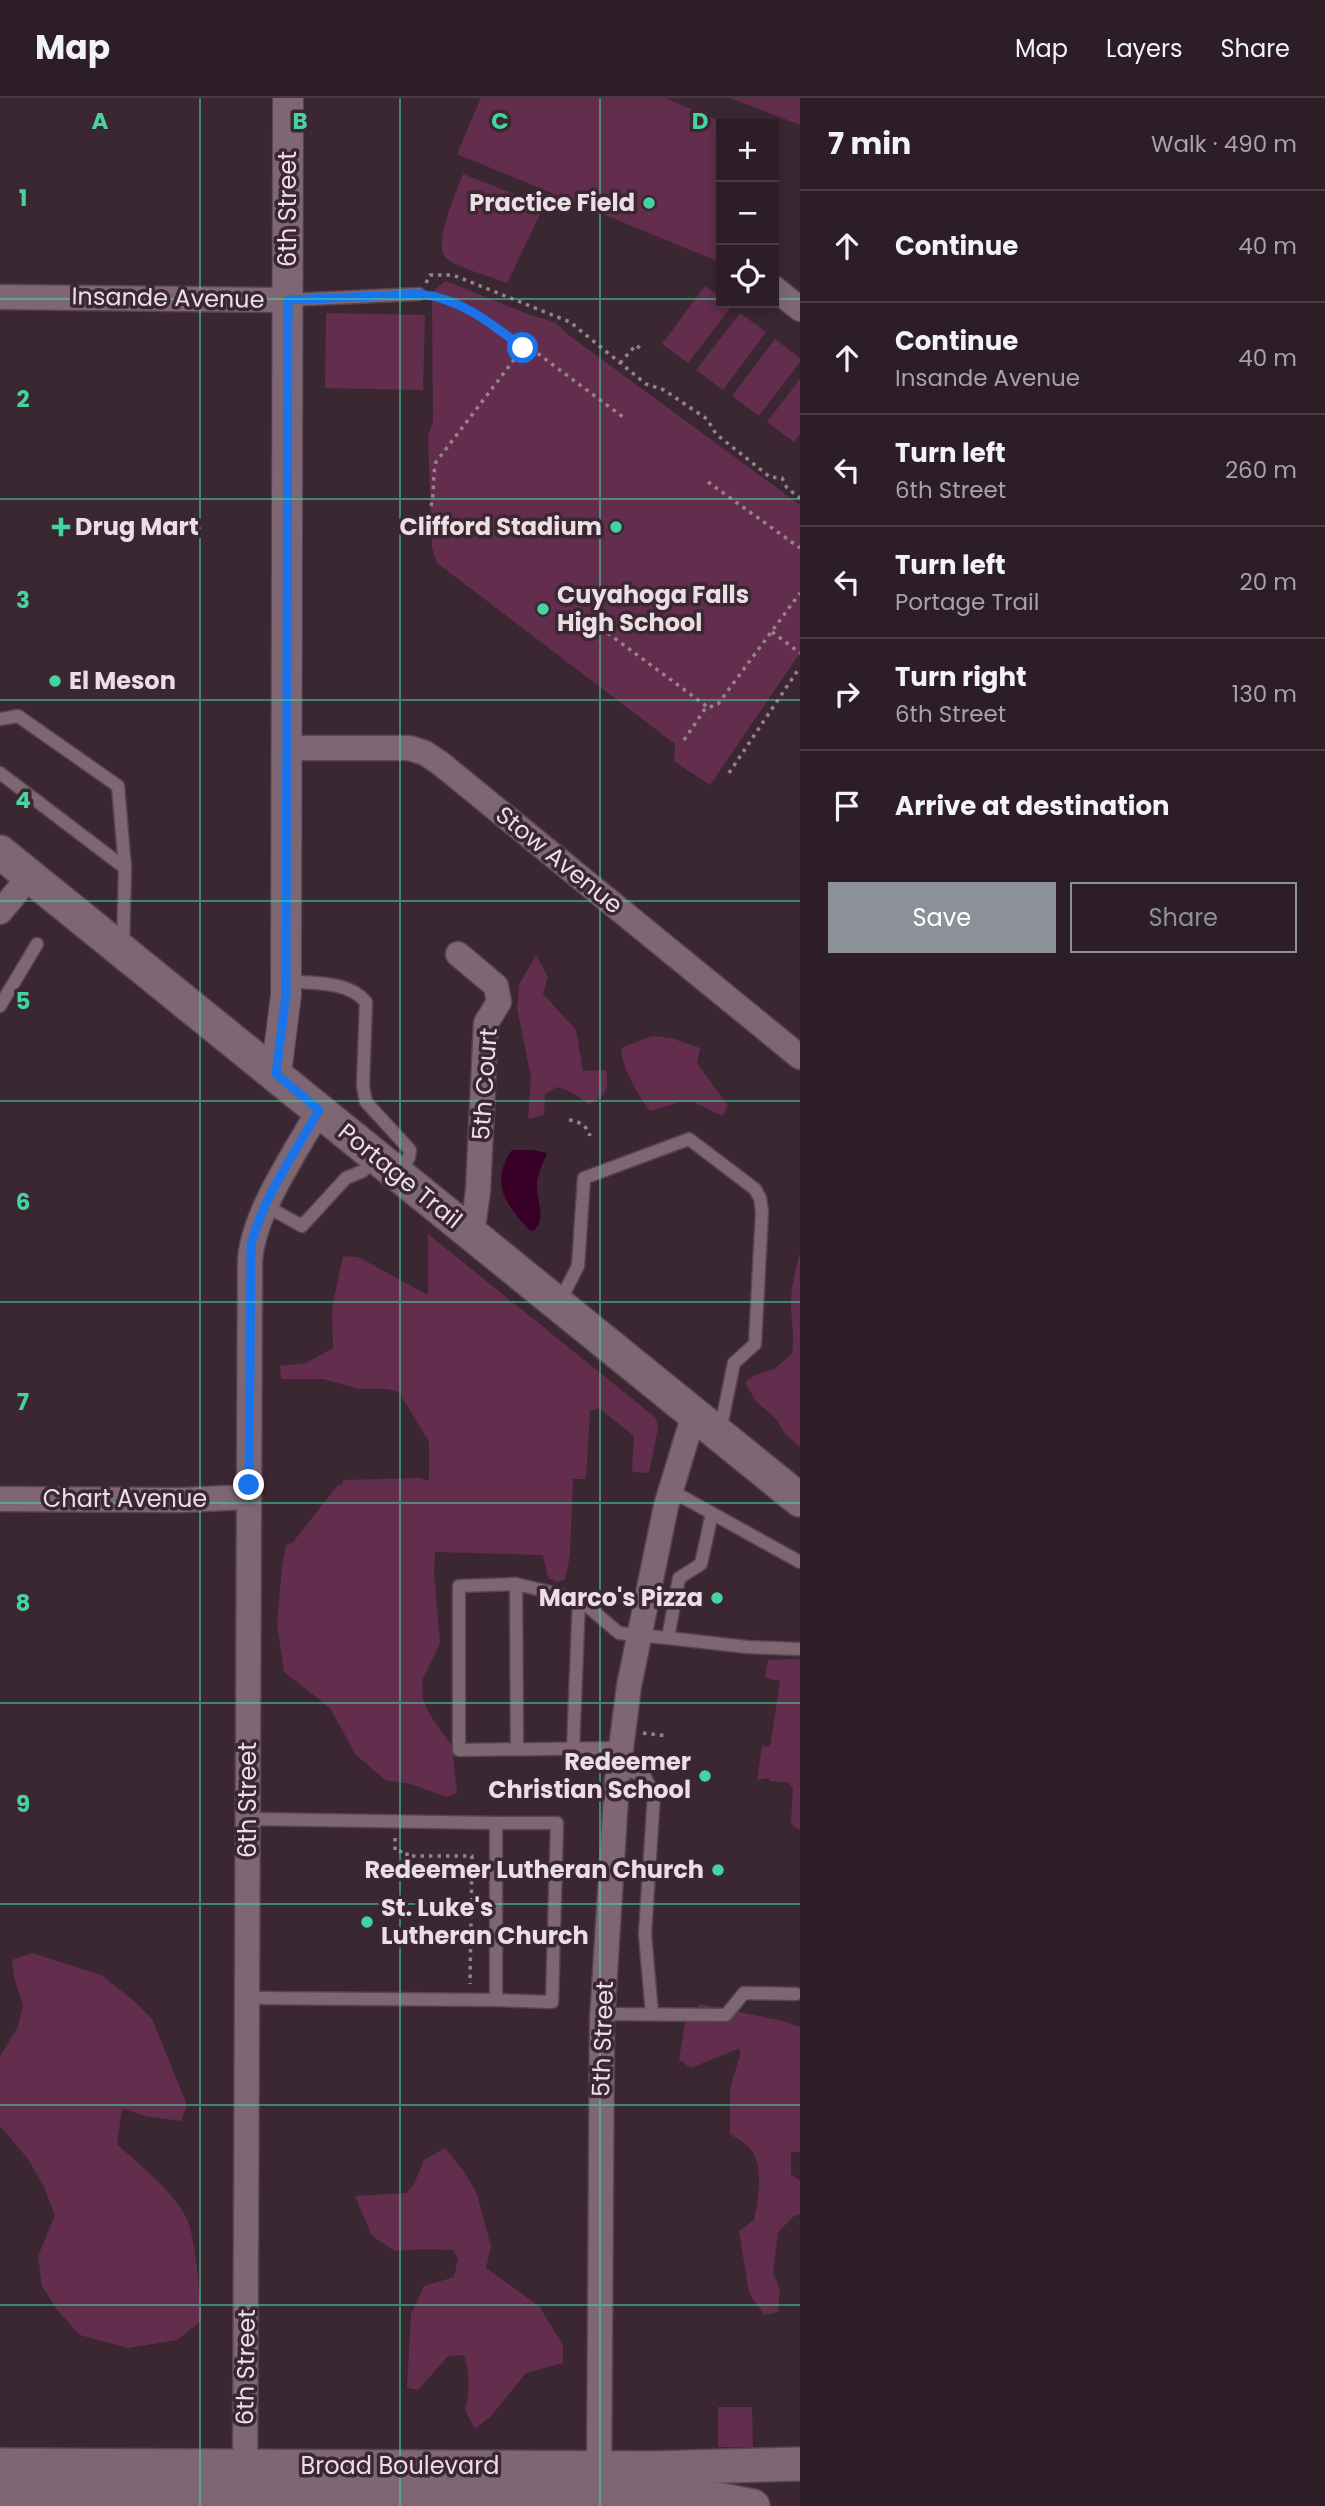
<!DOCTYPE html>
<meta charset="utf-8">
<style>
body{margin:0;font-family:Poppins,sans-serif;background:#382a32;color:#f1f3f6}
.controls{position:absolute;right:21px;top:21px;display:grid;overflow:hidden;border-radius:0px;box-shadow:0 4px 10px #0003}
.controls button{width:63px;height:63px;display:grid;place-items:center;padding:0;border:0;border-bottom:2px solid #483b43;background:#2c1d26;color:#f1f3f6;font:35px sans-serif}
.stop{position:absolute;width:21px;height:21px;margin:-16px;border:5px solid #1a73e8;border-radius:50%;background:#fff}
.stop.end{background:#1a73e8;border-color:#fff;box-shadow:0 2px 7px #0008}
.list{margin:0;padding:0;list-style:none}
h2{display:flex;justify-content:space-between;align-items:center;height:91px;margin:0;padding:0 28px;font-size:30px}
h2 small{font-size:23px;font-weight:400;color:#a6a2a7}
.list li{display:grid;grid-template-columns:46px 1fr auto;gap:21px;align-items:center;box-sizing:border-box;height:112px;padding:0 28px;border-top:2px solid #483b43}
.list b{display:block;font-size:26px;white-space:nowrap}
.list p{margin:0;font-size:23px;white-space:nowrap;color:#a6a2a7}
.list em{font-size:23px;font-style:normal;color:#a6a2a7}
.actions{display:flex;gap:14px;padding:21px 28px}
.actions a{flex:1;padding:16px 0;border:2px solid #8c9099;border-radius:0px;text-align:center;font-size:24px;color:#8c9099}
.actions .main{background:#8c9099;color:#fff}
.icon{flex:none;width:38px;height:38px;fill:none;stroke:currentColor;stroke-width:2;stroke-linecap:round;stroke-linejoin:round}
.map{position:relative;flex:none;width:800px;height:2408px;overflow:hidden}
header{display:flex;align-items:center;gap:42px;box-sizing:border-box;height:98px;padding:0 35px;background:#2c1d26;border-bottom:2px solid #483b43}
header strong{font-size:33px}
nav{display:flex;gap:38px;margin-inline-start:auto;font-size:24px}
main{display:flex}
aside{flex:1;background:#2c1d26}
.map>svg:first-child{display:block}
.green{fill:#632d4e}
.water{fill:#380026}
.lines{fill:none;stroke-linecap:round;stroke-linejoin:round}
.service-casing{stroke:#56454f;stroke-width:15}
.minor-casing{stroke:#56454f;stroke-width:27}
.tertiary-casing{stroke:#56454f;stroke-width:32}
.secondary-casing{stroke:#56454f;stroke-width:36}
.path{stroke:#94838c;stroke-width:3.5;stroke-dasharray:3.5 5;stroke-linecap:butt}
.service{stroke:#7e6773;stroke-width:12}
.minor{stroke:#7e6773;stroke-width:24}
.tertiary{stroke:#7e6773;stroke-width:30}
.secondary{stroke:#7e6773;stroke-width:33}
.route{stroke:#1a73e8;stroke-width:9}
.grid{fill:none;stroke:#43d4a0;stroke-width:2;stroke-opacity:0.55}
.poi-dot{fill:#43d4a0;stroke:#3b2732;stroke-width:2.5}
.labels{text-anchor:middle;stroke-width:7;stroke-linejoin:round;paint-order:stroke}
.poi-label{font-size:24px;font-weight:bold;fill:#ebdee5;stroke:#3b2732;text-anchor:end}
.street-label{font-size:24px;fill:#ebdee5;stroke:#3b2732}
.grid-label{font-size:23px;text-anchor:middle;font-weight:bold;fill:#43d4a0;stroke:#3b2732;stroke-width:7;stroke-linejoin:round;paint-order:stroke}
</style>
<header>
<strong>Map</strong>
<nav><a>Map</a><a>Layers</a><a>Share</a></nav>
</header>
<main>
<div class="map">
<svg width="800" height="2408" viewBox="0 0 800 2408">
<rect width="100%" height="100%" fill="#3b2732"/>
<g class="green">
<polygon points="481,0 665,0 727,26 721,26 721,153 717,163 457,56"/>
<polygon points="731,0 800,0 800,27"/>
<path d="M463,76L544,108L507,185C493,179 455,169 446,160C432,147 457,93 463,76Z"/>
<polygon points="446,183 533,218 555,224 570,238 800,407 800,555 710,687 674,663 675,646 437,465 432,450 428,338 433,323 432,194"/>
<polygon points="705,188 721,200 721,205 727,205 732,208 688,265 662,246"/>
<polygon points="326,215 425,217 423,292 325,290"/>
<polygon points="740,215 766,234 723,292 696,272"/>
<polygon points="775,241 800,260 800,264 759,318 732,298"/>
<polygon points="800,281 800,336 794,344 767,324"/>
<path d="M536,857L548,879L543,896L576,932L583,973L606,972C609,992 607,998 589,1006L569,993L557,989L545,996L544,1017L528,1021L531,979L517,910L519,887Z"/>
<path d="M652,938L671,940L700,950L697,965L728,1008L722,1018L694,1004H680L650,1013C638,997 622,970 621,950Z"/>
<polygon points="428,1136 656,1320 658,1330 649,1375 632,1374 634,1338 599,1310 590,1313 586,1381 573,1381 570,1457 565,1482 557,1484 548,1480 543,1457 435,1454 434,1474 440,1545 422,1583 423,1601 430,1617 452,1648 457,1695 446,1699 411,1686 385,1682 356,1657 330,1610 284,1574 277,1526 282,1469 286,1447 293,1444 338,1387 343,1386 343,1382 420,1380 429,1383 429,1344 399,1294 387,1291 359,1291 323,1281 281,1281 280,1268 306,1265 333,1250 332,1210 343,1158 358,1159 428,1197"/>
<path d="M800,1154V1349L786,1337L776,1321L755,1302L745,1284L753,1278L774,1271L792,1256C795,1239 791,1223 791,1205C791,1187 796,1171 800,1154Z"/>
<polygon points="800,1561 800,1732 791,1726 793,1689 790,1688 790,1685 769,1683 769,1680 757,1682 762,1648 770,1649 780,1583 765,1580 768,1562"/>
<path d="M32,1855L101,1877L134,1903L152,1921L187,2007L181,2023L145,2018L122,2010L117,2046C140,2068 173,2092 187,2121C195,2138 201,2203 201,2223L177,2242L128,2250L80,2237L58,2213L42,2188L38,2158L55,2117L44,2089L28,2061L0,2028V1958L18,1929L23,1907L15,1883L12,1862Z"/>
<path d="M700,1906L783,1923L800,1929V2054H791V2076L800,2083V2116L794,2118L778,2134L773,2175L780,2192L778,2214L764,2217L749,2195L739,2133L754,2122C758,2102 765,2066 749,2049C744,2044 736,2040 730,2036V1990L740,1958V1950L691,1970L679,1962L685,1925Z"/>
<path d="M445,2050L465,2075L477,2096L491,2149L486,2170L539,2208L563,2247V2265L526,2275L491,2318L475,2331L465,2312C470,2294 470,2275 464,2257L448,2258L418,2292L407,2290L411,2216L424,2188L454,2179L458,2161L453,2152L424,2151L395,2153L372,2138L355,2098L406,2095L414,2086L424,2062Z"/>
<polygon points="718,2309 752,2309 753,2349 718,2349"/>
</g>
<path class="water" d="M512,1052H533L547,1055C543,1066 536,1078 537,1089C537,1105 547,1122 533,1133L529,1132C506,1106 489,1086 512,1052Z"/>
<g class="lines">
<g class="service-casing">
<g id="service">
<polyline points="288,202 419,196"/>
<polyline points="0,621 18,618 118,688 125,770 123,848"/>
<polyline points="0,675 125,770"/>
<path d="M286,883C312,886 348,882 366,904L363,988L366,1004L410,1052L409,1059L399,1077"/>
<polyline points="0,908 37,846"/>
<polyline points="266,1108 302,1128 346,1080 363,1073 375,1060"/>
<polyline points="559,1205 578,1168 584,1080 689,1041 755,1091 760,1100 762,1114 755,1246 734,1265 720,1333"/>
<polyline points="670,1392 800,1464"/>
<polyline points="516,1486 517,1651"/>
<polyline points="668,1540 747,1549 800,1551"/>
<polyline points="621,1650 459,1652 459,1488 516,1486 579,1501 619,1535 668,1540 679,1480 701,1466 712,1415"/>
<polyline points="573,1651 579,1501"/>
<polyline points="619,1671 644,1677 654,1696 645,1836 652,1916"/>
<polyline points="496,1725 557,1725 552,1904 496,1902"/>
<polyline points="248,1900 496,1902 496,1725 248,1721"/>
<polyline points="603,1916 726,1917 744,1895 796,1896"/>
</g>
</g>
<g class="minor-casing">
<g id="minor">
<polyline points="774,190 800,211"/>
<polyline points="0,199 288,202"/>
<polyline points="286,650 409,650 425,655 440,665 800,959"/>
<polyline points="0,814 30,778"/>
<polyline points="458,856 496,888 499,904 486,925 478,1093 472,1136"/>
<polyline points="0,1401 182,1402 249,1399"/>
<path d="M245,2383L250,1162C254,1113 295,1056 319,1012"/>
<polyline points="599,2386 602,1923 617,1682 629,1588 666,1408 694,1316"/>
</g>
</g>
<g class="tertiary-casing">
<polyline id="tertiary" points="276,976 286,897 288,0"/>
</g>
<g class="secondary-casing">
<g id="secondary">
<polyline points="0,754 800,1402"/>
<polyline points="0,2367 652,2370 800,2366"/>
<polyline points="0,2396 268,2395 667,2398 722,2402 753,2408"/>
</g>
</g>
<g class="path">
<polyline points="426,185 430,177 453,177 570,224 646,286 664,292 707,321 716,336 770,379 782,380 787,390 800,400"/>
<polyline points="523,250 529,249 623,319"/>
<polyline points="620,265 636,247 642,252"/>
<polyline points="708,384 800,450"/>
<path d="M431,408C435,393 432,379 436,364L523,250C500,232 465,201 435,197"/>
<polyline points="594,525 709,610"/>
<polyline points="772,534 800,555"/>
<polyline points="684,642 705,611 718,606 800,495"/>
<polyline points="729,675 800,569"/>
<path d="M569,1022C581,1024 586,1027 590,1038"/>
<polyline points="643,1635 668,1638"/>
<polyline points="395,1740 395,1753 407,1754 407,1758 472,1758 470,1886"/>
</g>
<use href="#service" class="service"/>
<use href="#minor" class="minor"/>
<use href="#tertiary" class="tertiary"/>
<use href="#secondary" class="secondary"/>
</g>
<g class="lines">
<path class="route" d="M249,1387L251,1147C263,1099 295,1055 319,1012L276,976L286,897L288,202L419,196C460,200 491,225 523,250"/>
</g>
<path class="grid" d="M200,0V2408M400,0V2408M600,0V2408M0,201H721M774,201H800M0,401H800M0,602H800M0,803H800M0,1003H800M0,1204H800M0,1405H800M0,1605H800M0,1806H800M0,2007H800M0,2207H800"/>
<g class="poi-dot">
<circle cx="649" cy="105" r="7"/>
<path d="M57.5 418.5h7v7h7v7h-7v7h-7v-7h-7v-7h7z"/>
<circle cx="616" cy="429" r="7"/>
<circle cx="543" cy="511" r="7"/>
<circle cx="55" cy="583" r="7"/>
<circle cx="717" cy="1500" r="7"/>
<circle cx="705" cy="1678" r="7"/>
<circle cx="718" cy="1772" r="7"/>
<circle cx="367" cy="1824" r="7"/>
</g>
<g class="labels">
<g class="poi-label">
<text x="635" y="113">Practice Field</text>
<text x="75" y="437" text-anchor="start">Drug Mart</text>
<text x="602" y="437">Clifford Stadium</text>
<text x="557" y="505" text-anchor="start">Cuyahoga Falls<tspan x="557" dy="28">High School</tspan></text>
<text x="69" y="591" text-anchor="start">El Meson</text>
<text x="703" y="1508">Marco's Pizza</text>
<text x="691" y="1672">Redeemer<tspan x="691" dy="28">Christian School</tspan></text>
<text x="704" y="1780">Redeemer Lutheran Church</text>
<text x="381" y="1818" text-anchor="start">St. Luke's<tspan x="381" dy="28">Lutheran Church</tspan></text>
</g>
<g class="street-label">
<text transform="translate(288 111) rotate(-90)" y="8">6th Street</text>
<text transform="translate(168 200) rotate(1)" y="8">Insande Avenue</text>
<text transform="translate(559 762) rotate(39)" y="8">Stow Avenue</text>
<text transform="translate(485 986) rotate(-86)" y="8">5th Court</text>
<text transform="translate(400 1078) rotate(39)" y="8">Portage Trail</text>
<text x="125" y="1409">Chart Avenue</text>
<text transform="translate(248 1702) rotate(-90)" y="8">6th Street</text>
<text transform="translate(603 1941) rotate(-88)" y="8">5th Street</text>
<text transform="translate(246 2269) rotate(-89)" y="8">6th Street</text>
<text x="400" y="2376">Broad Boulevard</text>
</g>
</g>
<g class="grid-label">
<text x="100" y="31">A</text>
<text x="300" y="31">B</text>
<text x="500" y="31">C</text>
<text x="700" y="31">D</text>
<text x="23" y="108">1</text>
<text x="23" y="309">2</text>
<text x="23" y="510">3</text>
<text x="23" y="710">4</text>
<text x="23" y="911">5</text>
<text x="23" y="1112">6</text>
<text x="23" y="1312">7</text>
<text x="23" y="1513">8</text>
<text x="23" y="1714">9</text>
</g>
</svg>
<div class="controls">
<button>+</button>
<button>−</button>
<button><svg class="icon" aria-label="locate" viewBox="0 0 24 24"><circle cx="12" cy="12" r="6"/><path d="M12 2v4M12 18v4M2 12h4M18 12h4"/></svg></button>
</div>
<div class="stop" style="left:523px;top:250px"></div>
<div class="stop end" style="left:249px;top:1387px"></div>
</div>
<aside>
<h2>7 min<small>Walk · 490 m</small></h2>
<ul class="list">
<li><svg class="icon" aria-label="ahead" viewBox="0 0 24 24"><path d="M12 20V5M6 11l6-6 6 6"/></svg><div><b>Continue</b></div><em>40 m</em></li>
<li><svg class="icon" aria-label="ahead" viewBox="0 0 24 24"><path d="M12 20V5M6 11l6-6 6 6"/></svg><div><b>Continue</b><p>Insande Avenue</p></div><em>40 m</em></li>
<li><svg class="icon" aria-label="left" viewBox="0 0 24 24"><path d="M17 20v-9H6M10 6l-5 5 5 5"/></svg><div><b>Turn left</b><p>6th Street</p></div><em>260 m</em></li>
<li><svg class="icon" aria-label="left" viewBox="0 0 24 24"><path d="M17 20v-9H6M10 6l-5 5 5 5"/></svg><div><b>Turn left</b><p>Portage Trail</p></div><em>20 m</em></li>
<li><svg class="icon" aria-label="right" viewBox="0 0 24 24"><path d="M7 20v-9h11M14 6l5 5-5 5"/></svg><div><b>Turn right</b><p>6th Street</p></div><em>130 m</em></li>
<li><svg class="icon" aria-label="arrive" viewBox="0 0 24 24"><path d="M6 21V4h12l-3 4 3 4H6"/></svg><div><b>Arrive at destination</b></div></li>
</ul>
<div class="actions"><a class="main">Save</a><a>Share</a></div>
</aside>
</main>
